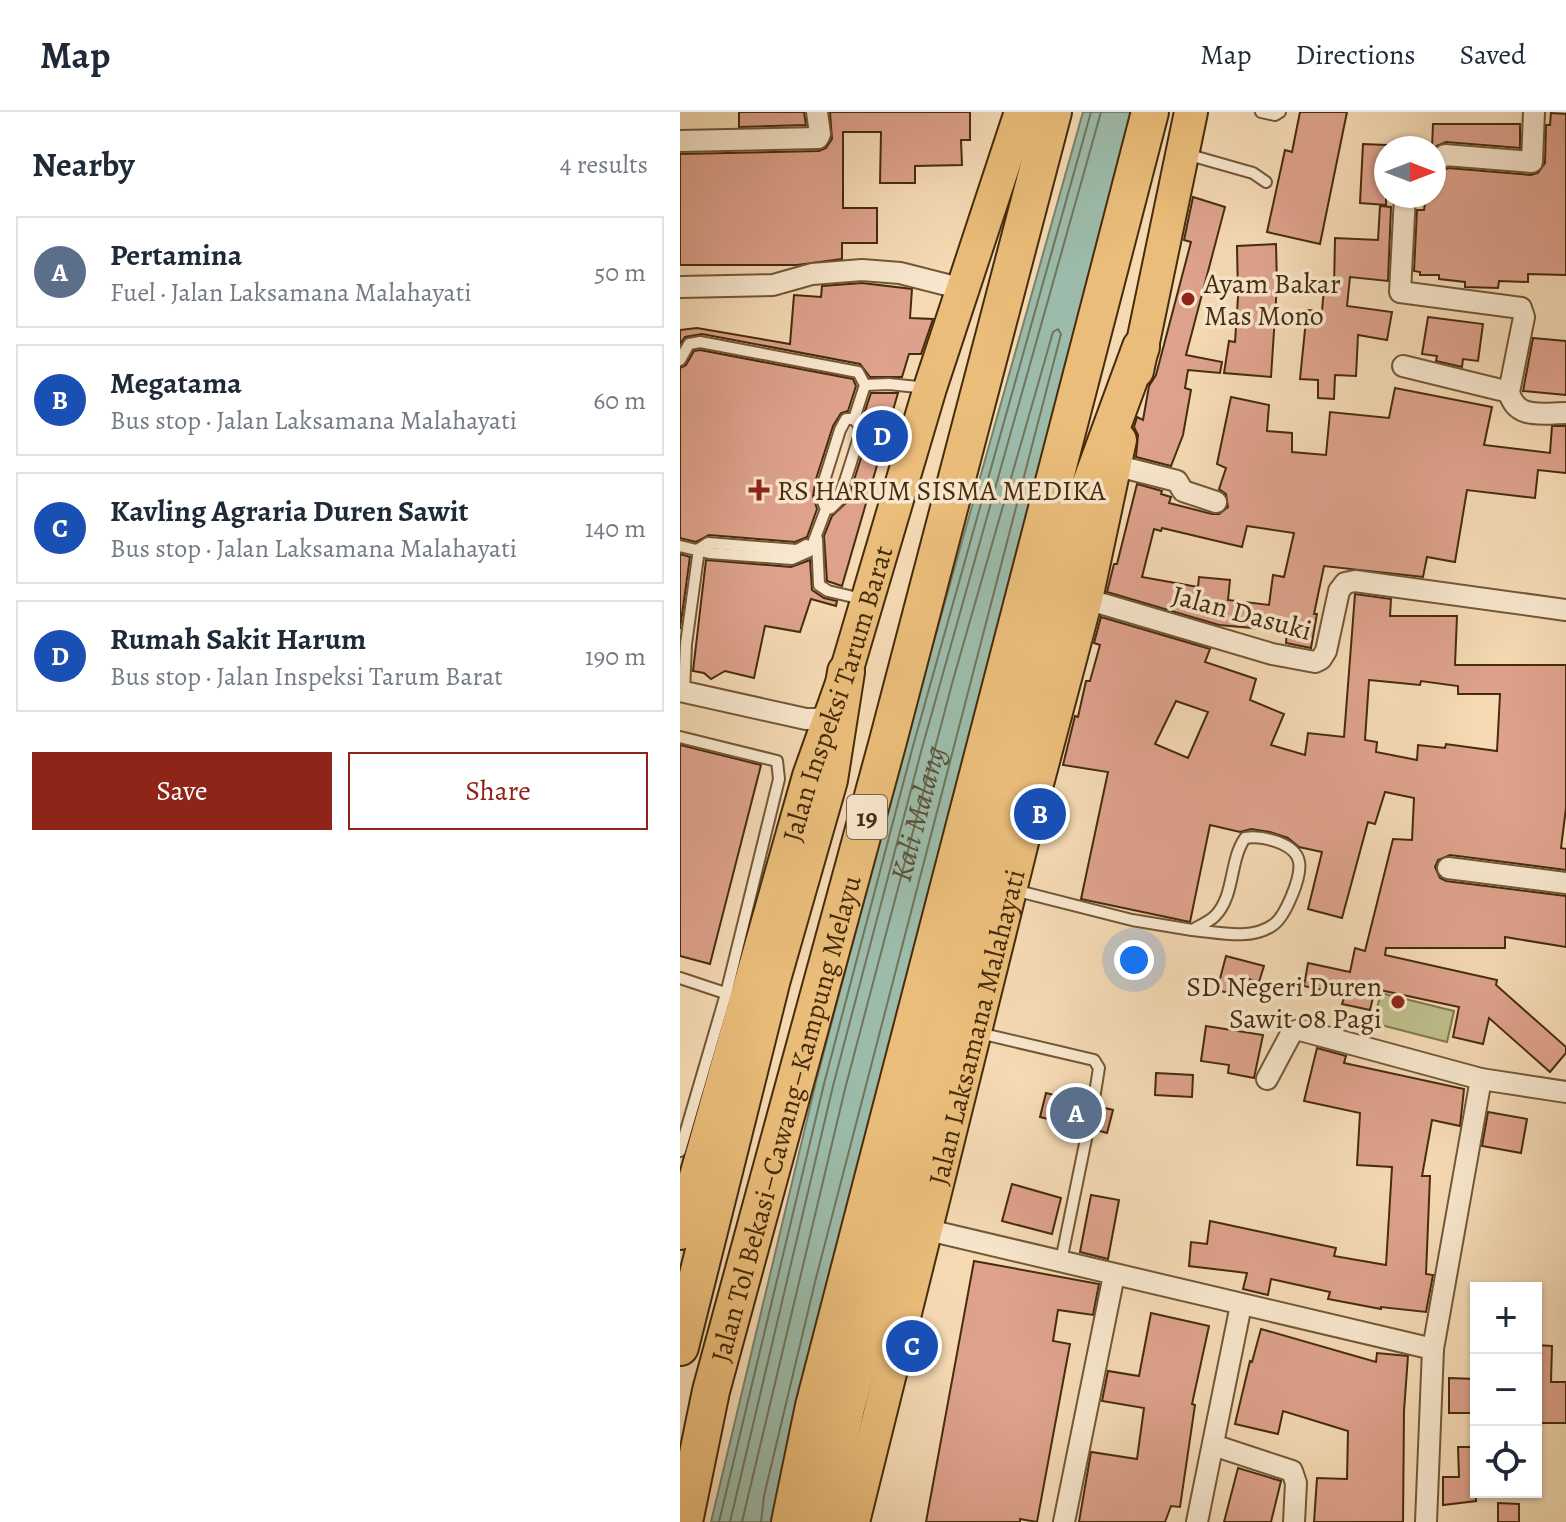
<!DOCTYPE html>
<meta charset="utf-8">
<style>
body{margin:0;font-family:Alegreya,serif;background:#f2f2f3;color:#1f2937}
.controls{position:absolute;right:24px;bottom:24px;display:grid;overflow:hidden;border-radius:0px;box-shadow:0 2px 6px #0004}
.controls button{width:72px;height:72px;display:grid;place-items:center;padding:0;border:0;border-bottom:2px solid #e0e1e3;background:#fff;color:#1f2937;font:40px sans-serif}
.compass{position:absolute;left:694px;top:24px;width:72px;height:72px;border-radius:50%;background:#fff;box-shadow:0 2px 6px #0004;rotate:90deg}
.you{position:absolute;left:454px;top:848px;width:28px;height:28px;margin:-20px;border:6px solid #fff;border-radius:50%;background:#1a73e8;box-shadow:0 0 0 12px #1a73e833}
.badge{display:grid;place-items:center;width:52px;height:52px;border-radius:50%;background:#8f2418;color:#fff;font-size:26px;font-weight:700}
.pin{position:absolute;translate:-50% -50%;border:4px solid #fff;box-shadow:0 2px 8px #0006}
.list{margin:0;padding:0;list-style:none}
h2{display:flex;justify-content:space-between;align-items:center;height:104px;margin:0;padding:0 32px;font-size:34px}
h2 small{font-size:26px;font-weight:400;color:#747a83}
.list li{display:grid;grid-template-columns:52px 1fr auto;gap:24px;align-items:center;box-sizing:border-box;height:112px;margin:0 16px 16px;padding:0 16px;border:2px solid #e0e1e3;border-radius:0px}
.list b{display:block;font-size:30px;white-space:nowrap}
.list p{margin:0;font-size:26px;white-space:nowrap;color:#747a83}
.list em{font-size:26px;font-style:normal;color:#747a83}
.actions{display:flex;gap:16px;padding:24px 32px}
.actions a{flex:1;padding:18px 0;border:2px solid #8f2418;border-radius:0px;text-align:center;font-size:28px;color:#8f2418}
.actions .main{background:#8f2418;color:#fff}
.icon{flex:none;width:44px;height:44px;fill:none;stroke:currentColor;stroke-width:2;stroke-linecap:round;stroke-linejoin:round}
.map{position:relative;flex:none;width:886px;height:1410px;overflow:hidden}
header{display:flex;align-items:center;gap:48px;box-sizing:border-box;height:112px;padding:0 40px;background:#fff;border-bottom:2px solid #e0e1e3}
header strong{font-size:38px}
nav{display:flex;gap:44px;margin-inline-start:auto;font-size:28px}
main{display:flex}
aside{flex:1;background:#fff}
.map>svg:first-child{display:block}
.green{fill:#bebf8b;stroke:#82764c;stroke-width:2}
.water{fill:#9cbbaa;stroke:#7a826b;stroke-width:2}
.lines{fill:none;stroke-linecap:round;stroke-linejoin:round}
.shore{stroke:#71745b;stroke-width:2}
.building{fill:#dea28c;stroke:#462c0c;stroke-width:2;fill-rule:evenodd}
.service-casing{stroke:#725836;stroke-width:14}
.minor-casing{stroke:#725836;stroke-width:24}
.primary-casing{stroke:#462c0c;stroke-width:36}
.motorway-casing{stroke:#462c0c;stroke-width:40}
.service{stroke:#f8e7ce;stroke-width:10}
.minor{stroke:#f8e7ce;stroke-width:20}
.primary{stroke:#eabd7a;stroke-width:32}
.motorway{stroke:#eabd7a;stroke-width:36}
.poi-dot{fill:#8f2418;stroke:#f8e7ce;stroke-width:3}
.labels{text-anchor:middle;stroke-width:7;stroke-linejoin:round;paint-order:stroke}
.shield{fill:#f8e7ce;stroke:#7b6446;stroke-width:2}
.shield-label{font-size:26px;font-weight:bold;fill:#462c0c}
.poi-label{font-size:28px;fill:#462c0c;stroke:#f8e7ce;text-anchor:start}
.street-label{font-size:28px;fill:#462c0c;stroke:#f8e7ce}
.water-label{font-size:30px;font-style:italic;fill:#5c5034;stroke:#f8e7ce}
</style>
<header>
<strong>Map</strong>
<nav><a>Map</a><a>Directions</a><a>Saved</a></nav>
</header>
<main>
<aside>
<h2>Nearby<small>4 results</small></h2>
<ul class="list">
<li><span class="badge" style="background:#5c6f8a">A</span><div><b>Pertamina</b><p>Fuel · Jalan Laksamana Malahayati</p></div><em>50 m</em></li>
<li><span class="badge" style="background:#1a4fb4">B</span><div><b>Megatama</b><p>Bus stop · Jalan Laksamana Malahayati</p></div><em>60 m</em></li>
<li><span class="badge" style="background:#1a4fb4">C</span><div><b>Kavling Agraria Duren Sawit</b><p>Bus stop · Jalan Laksamana Malahayati</p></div><em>140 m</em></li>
<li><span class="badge" style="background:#1a4fb4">D</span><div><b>Rumah Sakit Harum</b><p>Bus stop · Jalan Inspeksi Tarum Barat</p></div><em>190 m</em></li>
</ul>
<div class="actions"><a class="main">Save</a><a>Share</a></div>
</aside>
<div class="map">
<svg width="886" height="1410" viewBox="0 0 886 1410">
<rect width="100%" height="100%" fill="#f5dab4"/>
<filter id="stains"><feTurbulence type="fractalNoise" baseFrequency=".0025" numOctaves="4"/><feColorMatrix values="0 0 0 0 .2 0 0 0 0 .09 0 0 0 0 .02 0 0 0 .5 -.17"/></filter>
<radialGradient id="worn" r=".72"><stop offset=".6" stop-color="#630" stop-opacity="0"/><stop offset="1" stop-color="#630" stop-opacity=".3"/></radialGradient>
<polygon class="green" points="701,881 774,899 767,930 693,911"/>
<polygon class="water" points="403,0 470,0 111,1410 31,1410 136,970 225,632"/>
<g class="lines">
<g class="shore">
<polyline points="39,1410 144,972 233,634 411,0"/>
<polyline points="50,1410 153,974 242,636 421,0"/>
<path id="s1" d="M62,1410L165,977L273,568L373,220L378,217L381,222L135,1170L84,1384L81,1410"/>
</g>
</g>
<g class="building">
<polygon points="59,0 124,0 126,13 59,15"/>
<polygon points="150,0 290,0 290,28 281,28 282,53 235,54 235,71 200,71 201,20 163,20 163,96 197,96 197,131 162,131 162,147 117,153 0,153 0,42 139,39 146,36 152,27"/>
<polygon points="620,0 667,0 640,132 587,120 605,38 612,40"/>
<polygon points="871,1 886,2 886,163 848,162 848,170 819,169 818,176 785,175 785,170 759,167 759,163 740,163 740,160 734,159 737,98 744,98 746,84 754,84 754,63 768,56 851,63 858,61 865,51 866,13 870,13"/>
<polygon points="753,12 840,12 840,36 766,30 752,36"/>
<polygon points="683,32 706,33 706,93 680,91"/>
<polygon points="513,85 545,95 506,243 542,250 540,261 508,258 505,276 511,278 503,323 491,354 456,345 458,323 454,315 457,305 463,308 469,274 476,263 511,130 504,128"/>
<polygon points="700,94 711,95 708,169 670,165 667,194 712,200 707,228 678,223 676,264 655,263 654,287 638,286 638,268 620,267 627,198 642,199 644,176 654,177 655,126 698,128"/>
<polygon points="596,132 597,173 591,265 544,261 549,229 555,230 558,185 557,134"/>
<polygon points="182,171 232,177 230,206 253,207 241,242 229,242 222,265 190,265 180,252 22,222 5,225 0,232 0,218 17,216 110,232 114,183 141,185 142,174"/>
<polygon points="748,205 803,212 798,249 783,247 782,255 756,249 757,244 742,242"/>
<polygon points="853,226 886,229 886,283 843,279"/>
<polygon points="20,238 173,267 176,274 168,299 161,301 153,314 136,367 133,384 137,397 127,425 115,430 29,423 16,430 0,426 0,256 6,253 14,239"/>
<path d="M715,276L812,295L804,333L870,341L872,314H886V361L858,358L855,386L787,378L775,450L747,445L743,465L644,454L634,502H637L631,536L606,531L607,519L539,513L427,480L434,452H437L457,372L482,379L481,382L491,385L489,391L532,402H539L548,395L546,382L539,377L546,356L537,352L551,285L589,293L587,319L612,321V340L646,343L650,300L709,306ZM567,414L614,421L604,465L593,463L589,493L548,488L550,468L519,465L518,475L462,465L474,417L481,419L482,416L562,435Z"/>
<polygon points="191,281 218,281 162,474 147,469 144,424 152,404 167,390 188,324 187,312 183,305"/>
<polygon points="0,442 10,445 0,517"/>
<polygon points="26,448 111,455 130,448 132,478 144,486 157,489 156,494 131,487 120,520 85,514 74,566 45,559 31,567 24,561 13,559"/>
<path d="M675,482L711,487L710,504H777L775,553H886V696L881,736L886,737V758L770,743L758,748L755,755L760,766L766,769L886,784V835L825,825V836H706L705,843L817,868L816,873L886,935V941L870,960L809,906L803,932L773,925L779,895L695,877L690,898L662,892L665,883L624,874L628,851L670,860L675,836L685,839L713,727L732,728L734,686L705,680L695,712L688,710L662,806L628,797L642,740L619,735L608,726L590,720L571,717L560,720L530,713L510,810L401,787L428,660L383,653L395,604L398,605L406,569H410L420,533L414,531L421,505L530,537L525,550L576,567L570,588L604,602L591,633L625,643L628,621L664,625ZM689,568L740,573L741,569L778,574V582H820L817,639L766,632L765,636L738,633L737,648L696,640L697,630L685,628ZM496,589L528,600L508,646L475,632Z"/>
<polygon points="0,633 81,653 30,852 0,844"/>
<polygon points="546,844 584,854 579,870 569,867 564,885 537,878"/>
<polygon points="526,914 583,923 574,966 548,961 549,953 521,949"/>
<polygon points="637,936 666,944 664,951 784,977 780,1014 752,1008 742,1064 750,1064 746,1162 753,1163 746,1200 701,1195 701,1197 648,1187 650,1180 591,1167 588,1183 563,1177 567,1161 509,1154 511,1130 527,1132 530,1109 656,1136 654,1144 706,1153 712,1055 677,1053 680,1001 624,989"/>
<polygon points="476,961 513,963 512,985 475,983"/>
<polygon points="366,981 405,991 406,997 411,1001 417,1000 421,995 433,998 427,1021 416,1018 410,1009 405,1010 400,1015 360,1005"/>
<polygon points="808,1000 847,1007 841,1041 802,1034"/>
<polygon points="332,1072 381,1086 372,1122 322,1109"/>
<polygon points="411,1083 439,1088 428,1147 400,1140"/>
<polygon points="294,1149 419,1172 413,1203 378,1198 373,1229 390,1232 357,1410 340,1407 340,1410 246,1410"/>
<polygon points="471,1201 529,1214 512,1292 515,1293 500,1395 491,1394 485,1410 399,1410 411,1340 457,1347 464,1296 422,1289 428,1259 459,1264"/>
<polygon points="581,1217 696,1250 697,1241 728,1244 724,1299 723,1410 634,1410 637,1366 667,1367 668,1319 603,1299 598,1322 555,1312 570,1249 572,1250"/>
<polygon points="856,1233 872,1234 871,1270 886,1270 886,1311 856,1311"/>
<polygon points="769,1266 796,1267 796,1301 769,1301"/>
<polygon points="778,1335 796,1335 796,1389 763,1393 763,1365 779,1365"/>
<polygon points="558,1356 601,1369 591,1410 544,1410"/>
<polygon points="818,1391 839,1392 839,1410 818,1410"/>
</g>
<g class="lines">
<g class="service-casing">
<g id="service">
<polyline points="581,0 595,3 600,0"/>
<polyline points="506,42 573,61 586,70"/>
<polyline points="0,248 9,232 20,230 178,260 185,273 174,307"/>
<polyline points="185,273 209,272 247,276"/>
<polyline points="137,427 139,473 148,479 182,487"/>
<polyline points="0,434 29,441 112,447 130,439 146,397 141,385 144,369 160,318 166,307 174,307 179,313 180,322 159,388 151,396 146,397"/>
<polyline points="19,437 28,431 117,438 126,433"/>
<polyline points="4,580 6,532 19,437"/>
<polyline points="0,625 97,649 99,667 46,882 0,1039"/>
<path d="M334,778L452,808L512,818C519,814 529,810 535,804C555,784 549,749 565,726C581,723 616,731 619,750C622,765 605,805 593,813C571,829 537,820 512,818"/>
<polyline points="0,866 51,883"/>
<polyline points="299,921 414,948 419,956 413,993"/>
<polyline points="381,1149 408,1017"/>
</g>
</g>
<g class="minor-casing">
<g id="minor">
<polyline points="0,29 138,26 140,22 137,0"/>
<polyline points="754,50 765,43 852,50 854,0"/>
<path d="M725,84L720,180L841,196L844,205L829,280C836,308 862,301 886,301"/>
<polyline points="0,175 93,173 132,162 182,158 220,161 283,177"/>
<polyline points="723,254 829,280"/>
<polyline points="434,353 497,369 503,379 536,390"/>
<polyline points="406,487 592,542 635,550 641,547 646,539 659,479 665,471 675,469 886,498"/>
<polyline points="0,579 126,607 137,607 149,601"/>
<polyline points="768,756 886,771"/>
<polyline points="587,967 612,920 620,918 801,967 886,980"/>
<polyline points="244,1117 753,1237"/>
<polyline points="533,1333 612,1359 616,1371 614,1410"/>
<polyline points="384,1410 434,1163"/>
<polyline points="517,1410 561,1193"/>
<polyline points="746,1410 753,1237 801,967"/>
</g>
</g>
<g class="primary-casing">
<g id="primary">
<polyline points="457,259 511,0"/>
<path id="s2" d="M0,1121L129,664L166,560L250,276L341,0"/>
<path id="s3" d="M173,1410L350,698L406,487L440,328"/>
</g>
</g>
<g class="motorway-casing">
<g id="motorway">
<polyline points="0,1235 92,867 149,668 166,560"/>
<path id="s4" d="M4,1410L31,1279L208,629L373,0"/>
<polyline points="110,1410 134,1294 470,0"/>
<polyline points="141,1410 166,1296 211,1130 339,618 407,382 461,235"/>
</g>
</g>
<use href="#service" class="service"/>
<use href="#minor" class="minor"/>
<use href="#primary" class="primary"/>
<use href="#motorway" class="motorway"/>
</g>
<g class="poi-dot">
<circle cx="508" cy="187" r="8"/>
<path d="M75 366h8v8h8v8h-8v8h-8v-8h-8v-8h8z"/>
<circle cx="718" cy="890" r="8"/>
</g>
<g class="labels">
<rect class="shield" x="167" y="683" width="40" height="44" rx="6"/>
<g class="shield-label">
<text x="187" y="714">19</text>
</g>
<g class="poi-label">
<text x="524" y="181">Ayam Bakar<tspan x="524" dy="32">Mas Mono</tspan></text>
<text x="97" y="388">RS HARUM SISMA MEDIKA</text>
<text x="702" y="884" text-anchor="end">SD Negeri Duren<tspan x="702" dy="32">Sawit 08 Pagi</tspan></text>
</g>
<g class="street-label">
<text transform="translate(562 500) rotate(15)" y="10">Jalan Dasuki</text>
<text dy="10" stroke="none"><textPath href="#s2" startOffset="562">Jalan Inspeksi Tarum Barat</textPath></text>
<text dy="10" stroke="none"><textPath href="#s3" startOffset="510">Jalan Laksamana Malahayati</textPath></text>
<text dy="10" stroke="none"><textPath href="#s4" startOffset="416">Jalan Tol Bekasi–Cawang–Kampung Melayu</textPath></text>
</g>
<g class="water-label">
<text dy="10" stroke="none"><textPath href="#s1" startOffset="730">Kali Malang</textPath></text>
</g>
</g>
<rect width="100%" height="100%" filter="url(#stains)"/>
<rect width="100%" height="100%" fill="url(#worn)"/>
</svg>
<div class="controls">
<button>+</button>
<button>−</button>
<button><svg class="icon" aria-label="locate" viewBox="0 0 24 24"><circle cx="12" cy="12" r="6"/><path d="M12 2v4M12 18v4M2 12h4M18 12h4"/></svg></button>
</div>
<svg class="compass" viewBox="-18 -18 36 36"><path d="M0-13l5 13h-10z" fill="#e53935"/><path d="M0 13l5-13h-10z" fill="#747a83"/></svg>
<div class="you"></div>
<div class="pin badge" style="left:396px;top:1001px;background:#5c6f8a">A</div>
<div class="pin badge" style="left:360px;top:702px;background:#1a4fb4">B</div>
<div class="pin badge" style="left:232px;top:1234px;background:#1a4fb4">C</div>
<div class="pin badge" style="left:202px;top:324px;background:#1a4fb4">D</div>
</div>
</main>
